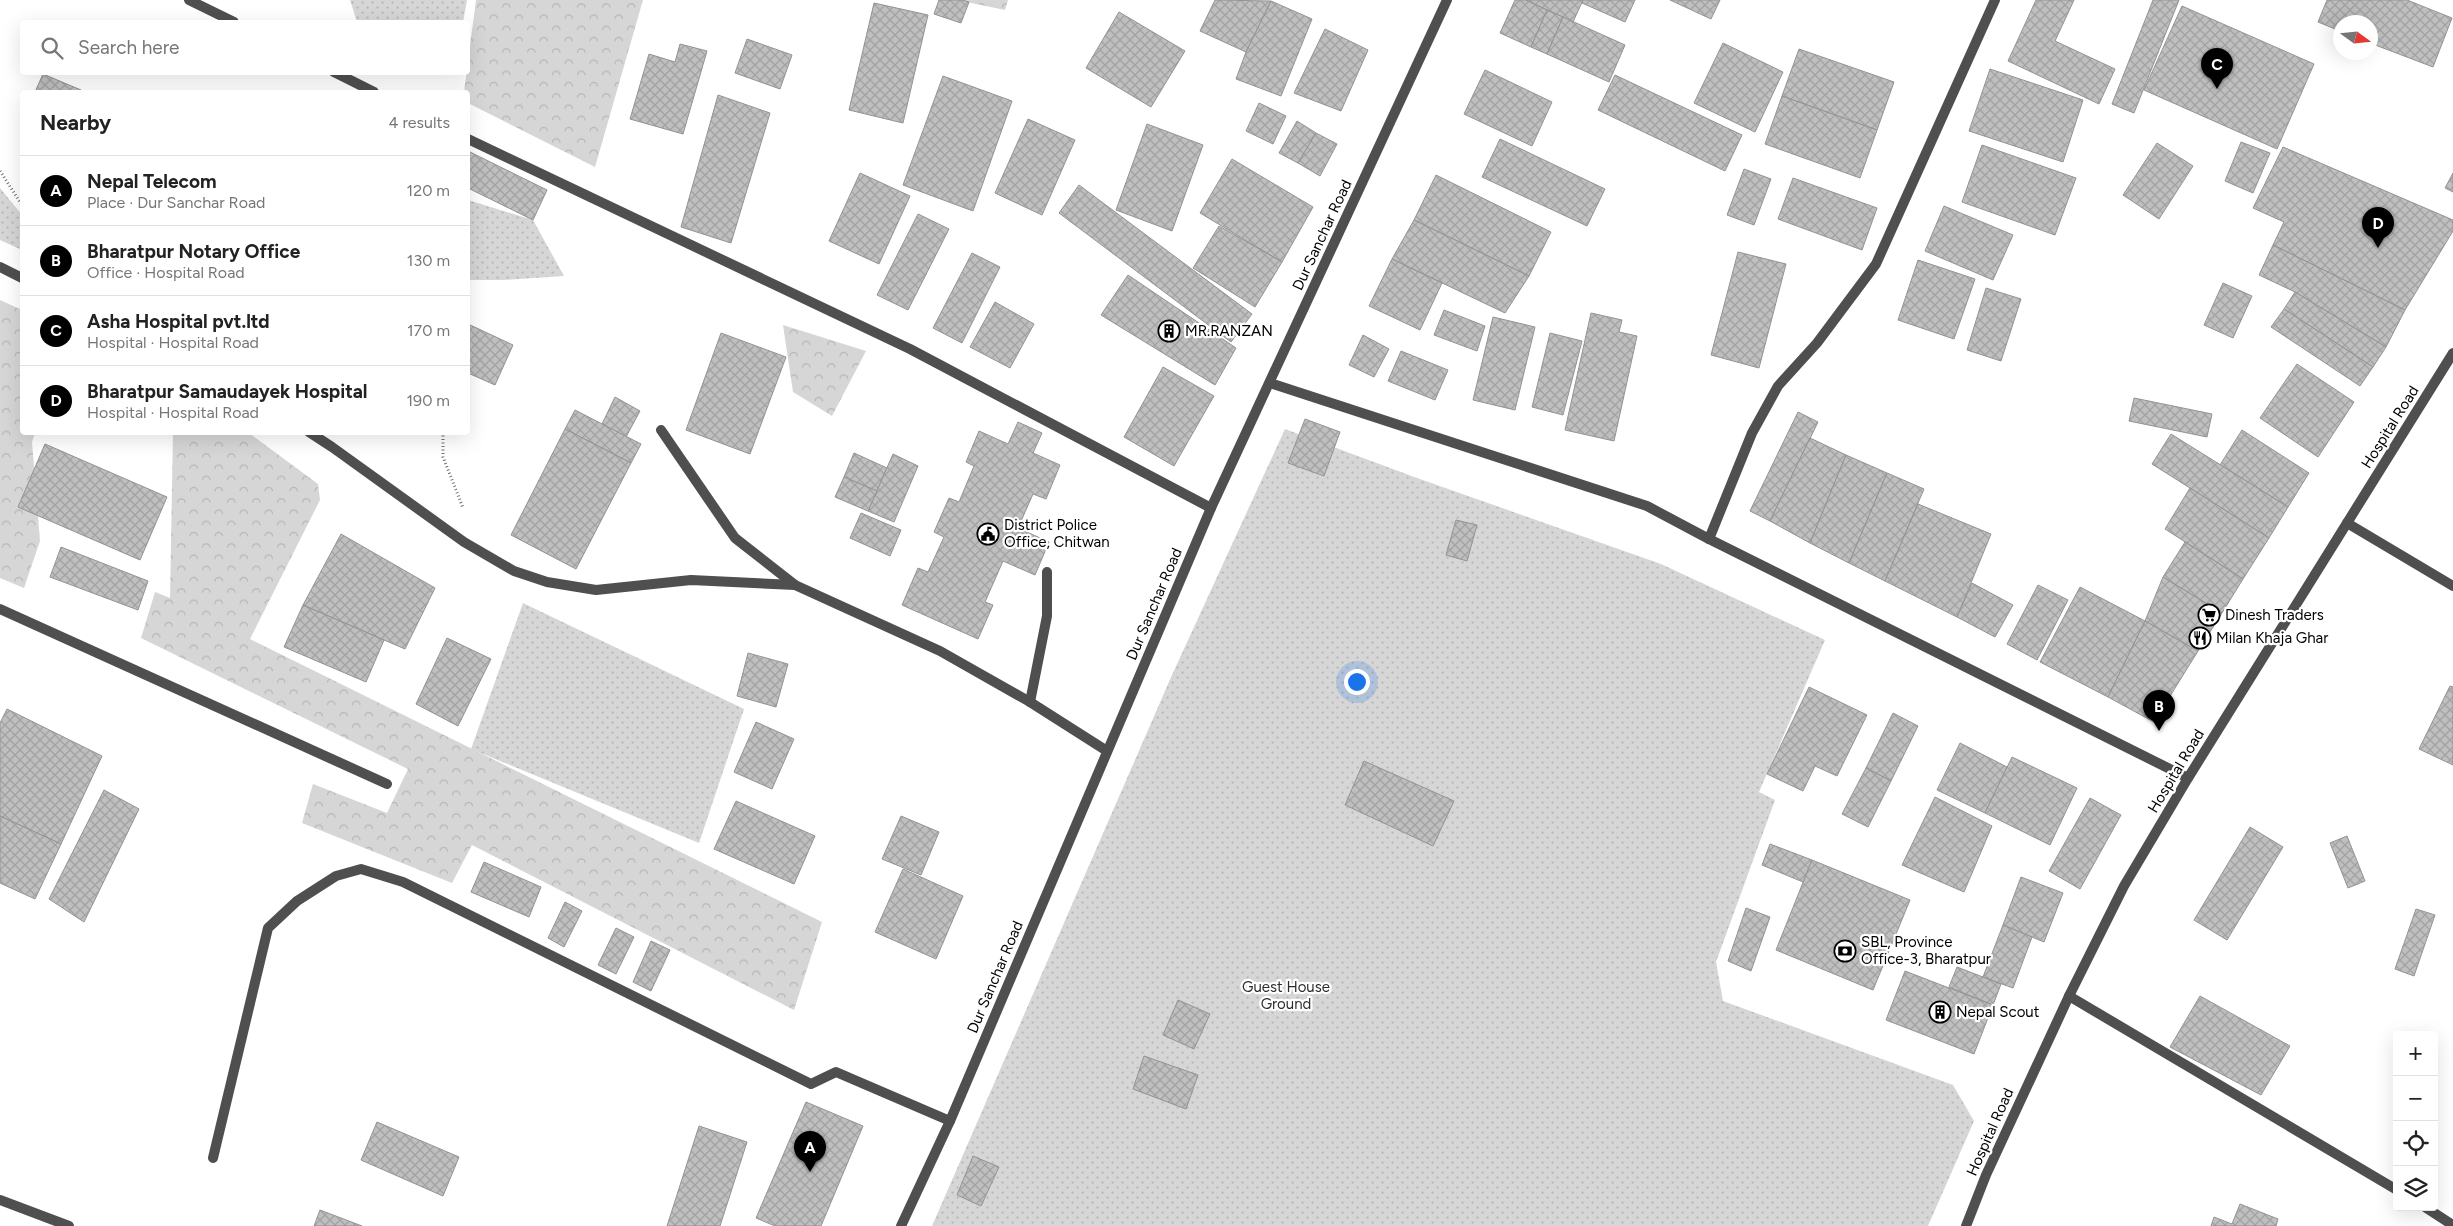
<!DOCTYPE html>
<meta charset="utf-8">
<style>
body{margin:0;font-family:Figtree,sans-serif;background:#f6f6f6;color:#222}
.controls{position:absolute;right:15px;bottom:15px;display:grid;overflow:hidden;border-radius:5px;box-shadow:0 5px 20px #0002}
.controls button{width:45px;height:45px;display:grid;place-items:center;padding:0;border:0;border-bottom:1px solid #e0e0e0;background:#fff;color:#222;font:25px sans-serif}
.compass{position:absolute;left:2333px;top:15px;width:45px;height:45px;border-radius:50%;background:#fff;box-shadow:0 5px 20px #0002;rotate:105deg}
.you{position:absolute;left:1356px;top:681px;width:18px;height:18px;margin:-12px;border:4px solid #fff;border-radius:50%;background:#1a73e8;box-shadow:0 0 0 8px #1a73e833}
.badge{display:grid;place-items:center;width:32px;height:32px;border-radius:50%;background:#000;color:#fff;font-size:16px;font-weight:700}
.pin{position:absolute;translate:-50% -41px;filter:drop-shadow(0 1px 2px #0008)}
.pin::after{content:'';position:absolute;top:26px;width:18px;height:15px;background:inherit;clip-path:polygon(0 0,100% 0,50% 100%)}
.list{margin:0;padding:0;list-style:none}
h2{display:flex;justify-content:space-between;align-items:center;height:65px;margin:0;padding:0 20px;font-size:21px}
h2 small{font-size:16px;font-weight:400;color:#767676}
.list li{display:grid;grid-template-columns:32px 1fr auto;gap:15px;align-items:center;box-sizing:border-box;height:70px;padding:0 20px;border-top:1px solid #e0e0e0}
.list b{display:block;font-size:19px;white-space:nowrap}
.list p{margin:0;font-size:16px;white-space:nowrap;color:#767676}
.list em{font-size:16px;font-style:normal;color:#767676}
.icon{flex:none;width:28px;height:28px;fill:none;stroke:currentColor;stroke-width:2;stroke-linecap:round;stroke-linejoin:round}
.map{position:relative;flex:none;width:2453px;height:1226px;overflow:hidden}
.search{position:absolute;background:#fff;box-shadow:0 5px 20px #0002;left:20px;top:20px;width:450px;height:55px;display:flex;align-items:center;gap:12px;box-sizing:border-box;padding:0 18px;border-radius:5px;color:#767676;font-size:19px}
.panel{position:absolute;background:#fff;box-shadow:0 5px 20px #0002;left:20px;top:90px;width:450px;height:345px;border-radius:5px}
.map>svg:first-child{display:block}
.green{fill:url(#green-dots)}
.forest{fill:url(#forest-crowns)}
.building{fill:url(#building-cross-hatch);stroke:#939393}
.lines{fill:none;stroke-linecap:round;stroke-linejoin:round}
.path{stroke:#717171;stroke-width:3;stroke-dasharray:1 2.5;stroke-linecap:butt}
.service{stroke:#4f4f4f;stroke-width:10}
.minor{stroke:#4f4f4f;stroke-width:10}
.tertiary{stroke:#4f4f4f;stroke-width:10}
.labels{text-anchor:middle;stroke-width:4.5;stroke-linejoin:round;paint-order:stroke}
.street-label{font-size:15px;fill:#000;stroke:#fff}
.poi-label{font-size:15px;fill:#000;stroke:#fff;text-anchor:start}
.park-label{font-size:15px;fill:#2d2d2d;stroke:#fff}
</style>
<div class="map">
<svg width="2453" height="1226" viewBox="0 0 2453 1226">
<defs>
<pattern id="green-dots" width="8" height="8" patternUnits="userSpaceOnUse" patternTransform="scale(1.25)"><rect width="8" height="8" fill="#d6d6d6"/><path d="M2 2h.1M6 6h.1" fill="none" stroke="#b6b6b6" stroke-width="1.8" stroke-linecap="round"/></pattern>
<pattern id="forest-crowns" width="20" height="18" patternUnits="userSpaceOnUse" patternTransform="scale(1.25)"><rect width="20" height="18" fill="#d6d6d6"/><path d="M2 6a3 3 0 1 1 6 0M12 15a3 3 0 1 1 6 0" fill="none" stroke="#b6b6b6"/></pattern>
<pattern id="building-cross-hatch" width="8" height="8" patternUnits="userSpaceOnUse" patternTransform="scale(1.25)"><rect width="8" height="8" fill="#bfbfbf"/><path d="M0 0l8 8M0 8l8-8" fill="none" stroke="#a2a2a2"/></pattern>
</defs>
<rect width="100%" height="100%" fill="#fff"/>
<g class="green">
<polygon points="350,0 467,0 463,22 357,22"/>
<polygon points="0,188 22,215 22,250 0,240"/>
<polygon points="468,200 533,220 564,276 503,280 468,280"/>
<polygon points="1285,429 1417,478 1661,564 1825,640 1759,792 1775,800 1716,962 1723,1001 1953,1085 1974,1121 1928,1226 932,1226 1172,675"/>
<polygon points="523,603 744,709 699,843 471,749"/>
</g>
<g class="forest">
<polygon points="476,0 643,0 595,167 468,103 468,92 464,92"/>
<polygon points="957,0 1008,0 1005,10"/>
<polygon points="0,300 22,310 22,432 35,433 32,442 40,541 24,588 0,578"/>
<polygon points="783,325 866,351 832,416 793,392"/>
<polygon points="173,433 249,433 318,484 320,500 250,639 822,922 794,1010 472,845 452,883 302,823 313,784 387,813 408,769 141,638 155,592 170,598"/>
</g>
<g class="building">
<polygon points="939,0 962,0 969,2 961,23 934,14"/>
<polygon points="1215,0 1271,1 1246,52 1200,31"/>
<polygon points="1515,0 1526,0 1547,10 1531,47 1500,33"/>
<polygon points="1526,0 1583,0 1573,22"/>
<polygon points="1583,0 1635,0 1625,22 1582,3"/>
<polygon points="1670,0 1720,0 1711,19"/>
<polygon points="2036,0 2074,0 2055,41 2115,69 2099,104 2008,61"/>
<polygon points="2153,0 2179,0 2134,113 2112,104"/>
<polygon points="2327,0 2407,0 2452,18 2433,67 2370,43 2370,22 2340,22 2340,31 2318,22"/>
<polygon points="1271,1 1312,19 1281,96 1236,79 1246,52"/>
<polygon points="874,3 928,15 903,123 849,110"/>
<polygon points="2182,6 2314,64 2277,149 2144,90"/>
<polygon points="1547,10 1563,17 1547,54 1531,47"/>
<polygon points="1119,12 1185,51 1151,107 1086,68"/>
<polygon points="1563,17 1625,45 1609,82 1547,54"/>
<polygon points="1325,29 1368,50 1341,111 1294,93"/>
<polygon points="747,39 792,55 780,89 735,73"/>
<polygon points="1723,43 1783,72 1755,132 1694,103"/>
<polygon points="680,44 707,51 683,134 630,119 649,54 675,62"/>
<polygon points="1799,49 1894,82 1877,130 1782,96"/>
<polygon points="1990,69 2083,100 2063,162 1969,131"/>
<polygon points="1485,70 1552,102 1532,146 1464,114"/>
<polygon points="43,74 81,90 80,92 35,92"/>
<polygon points="1615,75 1742,135 1725,171 1598,110"/>
<polygon points="943,76 1012,101 973,211 903,185"/>
<polygon points="718,95 770,113 731,243 681,227"/>
<polygon points="1782,96 1877,130 1860,178 1765,144"/>
<polygon points="1259,103 1286,116 1273,144 1246,131"/>
<polygon points="1028,119 1075,140 1042,215 995,193"/>
<polygon points="1297,121 1316,133 1298,163 1279,153"/>
<polygon points="1147,124 1203,145 1172,231 1116,210"/>
<polygon points="1316,133 1337,144 1320,176 1298,163"/>
<polygon points="1500,139 1605,189 1587,226 1482,177"/>
<polygon points="2241,142 2270,153 2253,193 2225,181"/>
<polygon points="2157,143 2193,166 2159,219 2123,195"/>
<polygon points="1982,145 2076,178 2055,235 1962,202"/>
<polygon points="2283,147 2453,220 2453,231 2405,310 2273,245 2284,222 2253,208"/>
<polygon points="468,151 547,190 533,220 468,188"/>
<polygon points="1232,159 1313,207 1282,262 1200,213"/>
<polygon points="1744,169 1771,179 1754,225 1727,215"/>
<polygon points="860,173 910,196 879,264 829,241"/>
<polygon points="2453,173 2453,192 2445,188"/>
<polygon points="1436,175 1551,232 1529,276 1414,220"/>
<polygon points="1793,178 1877,208 1862,250 1778,219"/>
<polygon points="1079,185 1252,314 1231,342 1059,213"/>
<polygon points="1944,206 2013,235 1993,280 1925,251"/>
<polygon points="918,214 949,229 908,310 877,295"/>
<polygon points="1414,220 1529,276 1505,313 1392,259"/>
<polygon points="1219,226 1282,262 1255,307 1193,268"/>
<polygon points="2273,245 2405,310 2386,347 2295,292 2259,275"/>
<polygon points="1738,252 1786,264 1759,368 1711,355"/>
<polygon points="972,253 1000,267 962,343 933,328"/>
<polygon points="1392,259 1442,283 1420,330 1369,306"/>
<polygon points="1918,260 1975,279 1954,339 1898,320"/>
<polygon points="1128,275 1236,348 1215,385 1101,315"/>
<polygon points="2223,283 2252,296 2233,338 2204,325"/>
<polygon points="1986,288 2021,299 2001,361 1967,350"/>
<polygon points="2295,292 2386,347 2373,367 2284,309"/>
<polygon points="995,302 1034,324 1010,368 970,347"/>
<polygon points="2284,309 2373,367 2360,386 2271,327"/>
<polygon points="1444,310 1485,326 1477,351 1434,335"/>
<polygon points="1591,313 1622,320 1619,332 1637,336 1614,441 1565,430"/>
<polygon points="1493,317 1535,327 1515,410 1473,400"/>
<polygon points="468,324 513,345 495,385 468,373"/>
<polygon points="721,333 786,357 750,454 686,430"/>
<polygon points="1550,333 1582,341 1563,415 1532,407"/>
<polygon points="1363,335 1389,349 1374,377 1349,365"/>
<polygon points="1401,351 1448,370 1435,400 1388,381"/>
<polygon points="2297,364 2354,402 2318,457 2260,418"/>
<polygon points="1163,367 1214,396 1174,466 1124,437"/>
<polygon points="615,397 640,411 626,437 602,424"/>
<polygon points="2134,398 2212,414 2207,437 2129,421"/>
<polygon points="575,410 641,444 631,463 565,429"/>
<polygon points="1798,412 1818,422 1770,521 1750,511"/>
<polygon points="1305,419 1340,432 1324,476 1288,463"/>
<polygon points="1018,422 1042,433 1033,453 1060,465 1046,499 1033,494 1018,528 1049,542 1035,575 1003,561 985,602 993,605 978,639 902,605 918,568 928,572 944,537 934,532 949,498 959,502 974,466 966,462 979,431 1008,444"/>
<polygon points="565,429 631,463 576,569 511,535"/>
<polygon points="2242,430 2309,473 2288,507 2220,465"/>
<polygon points="2171,434 2288,507 2269,538 2152,464"/>
<polygon points="1810,438 1846,455 1810,543 1770,521"/>
<polygon points="45,444 167,497 140,560 18,507"/>
<polygon points="854,453 887,468 877,491 844,477"/>
<polygon points="893,454 918,466 894,522 868,511"/>
<polygon points="1846,455 1887,473 1849,563 1810,543"/>
<polygon points="1887,473 1924,489 1885,581 1849,563"/>
<polygon points="844,477 877,491 868,511 835,497"/>
<polygon points="2190,488 2269,538 2243,579 2165,529"/>
<polygon points="1918,504 1991,534 1957,617 1885,581"/>
<polygon points="861,513 901,530 890,556 850,538"/>
<polygon points="1456,520 1477,525 1467,561 1446,555"/>
<polygon points="341,534 435,588 405,649 303,605"/>
<polygon points="2185,542 2243,579 2222,613 2163,577"/>
<polygon points="61,547 148,581 138,610 50,577"/>
<polygon points="2163,577 2222,613 2198,651 2145,621"/>
<polygon points="1972,583 2013,605 1995,637 1957,617"/>
<polygon points="2038,585 2068,600 2037,660 2007,644"/>
<polygon points="2080,587 2145,621 2108,697 2040,662"/>
<polygon points="303,605 384,640 366,682 284,647"/>
<polygon points="2145,621 2198,651 2154,722 2108,697"/>
<polygon points="447,638 491,659 458,726 416,704"/>
<polygon points="748,653 788,664 776,707 737,696"/>
<polygon points="2450,686 2453,687 2453,765 2419,749"/>
<polygon points="1809,687 1867,715 1837,776 1815,766 1803,791 1767,774"/>
<polygon points="7,709 102,756 61,844 0,816 0,723"/>
<polygon points="1893,713 1918,726 1891,781 1866,768"/>
<polygon points="756,722 794,739 772,789 734,772"/>
<polygon points="1960,743 2007,767 1985,813 1937,790"/>
<polygon points="2012,757 2077,788 2050,845 1985,813"/>
<polygon points="1364,761 1454,801 1433,846 1345,805"/>
<polygon points="1866,768 1891,781 1868,827 1842,814"/>
<polygon points="104,790 139,809 84,922 49,899"/>
<polygon points="1935,797 1992,826 1964,892 1902,865"/>
<polygon points="2090,798 2121,815 2080,889 2049,871"/>
<polygon points="736,801 815,836 794,884 714,849"/>
<polygon points="0,816 61,844 35,899 0,883"/>
<polygon points="901,816 939,832 921,875 882,859"/>
<polygon points="2250,827 2283,847 2227,940 2194,920"/>
<polygon points="2347,836 2365,881 2348,888 2330,843"/>
<polygon points="1770,844 1812,860 1803,882 1762,865"/>
<polygon points="1812,860 1910,900 1873,990 1776,950"/>
<polygon points="484,862 541,887 529,917 471,892"/>
<polygon points="903,869 963,896 936,959 875,932"/>
<polygon points="2021,877 2063,893 2044,942 2003,925"/>
<polygon points="565,902 582,911 564,947 548,938"/>
<polygon points="1746,908 1770,917 1751,971 1728,961"/>
<polygon points="2416,909 2435,915 2414,976 2395,969"/>
<polygon points="2003,925 2032,937 2013,988 1983,977"/>
<polygon points="616,928 634,937 616,974 598,965"/>
<polygon points="651,941 670,950 651,991 633,982"/>
<polygon points="1957,967 2001,984 1993,1005 1949,987"/>
<polygon points="1905,971 1993,1005 1974,1054 1886,1020"/>
<polygon points="2200,996 2290,1046 2261,1095 2170,1047"/>
<polygon points="1178,1000 1210,1014 1194,1049 1163,1035"/>
<polygon points="1144,1056 1198,1075 1186,1109 1133,1089"/>
<polygon points="806,1102 863,1126 821,1226 775,1226 756,1218"/>
<polygon points="377,1122 459,1157 443,1196 361,1160"/>
<polygon points="699,1126 747,1142 720,1226 667,1226"/>
<polygon points="973,1156 999,1167 981,1206 957,1195"/>
<polygon points="2240,1204 2278,1219 2276,1226 2211,1226 2214,1217 2232,1224"/>
<polygon points="320,1210 362,1226 314,1226"/>
</g>
<g class="lines">
<g class="path">
<polyline points="0,171 22,205"/>
<polyline points="443,432 443,457 463,508"/>
</g>
<g class="service">
<polyline points="0,267 22,278"/>
<polyline points="661,430 735,538 795,585"/>
<polyline points="309,432 332,447 464,542 514,571 547,582 596,590 691,580 795,585 940,651 1030,702 1107,751"/>
<polyline points="1030,702 1047,616 1047,572"/>
<polyline points="213,1158 268,928 297,901 336,876 361,869 403,882 811,1084 836,1072 950,1121"/>
</g>
<g class="minor">
<polyline points="189,0 234,22"/>
<polyline points="334,72 374,92"/>
<polyline points="468,139 910,349 1211,508"/>
<polyline points="1270,383 1647,506 1709,539 2188,778"/>
<polyline points="2347,523 2453,586"/>
<polyline points="1709,539 1752,433 1778,386 1817,343 1876,264 1995,0"/>
<polyline points="0,609 387,784"/>
<polyline points="2069,996 2397,1190"/>
<polyline points="0,1200 69,1226"/>
<polyline points="2425,1207 2451,1224"/>
<polyline points="901,1226 950,1121 1211,508 1447,0"/>
</g>
<polyline class="tertiary" points="1966,1226 1986,1175 2069,996 2124,886 2188,778 2453,353"/>
</g>
<defs>
<g id="building-ring" transform="scale(1.125)"><circle r="9.5" fill="#fff" stroke="#000" stroke-width="1.5"/><path d="M-4-6H4V6H1V3H-1V6H-4ZM-2.5-4.3h1.7v1.8h-1.7ZM.8-4.3h1.7v1.8H.8ZM-2.5-1h1.7V.8h-1.7ZM.8-1h1.7V.8H.8Z" fill="#000"/></g>
<g id="civic-ring" transform="scale(1.125)"><circle r="9.5" fill="#fff" stroke="#000" stroke-width="1.5"/><path d="M-.6-6.5H3V-4.5H.6V-3L4-1V1h2V6H-6V1h2V-1L-.6-3ZM-1.2 2.5V6h2.4V2.5Z" fill="#000"/></g>
<g id="supermarket-ring" transform="scale(1.125)"><circle r="9.5" fill="#fff" stroke="#000" stroke-width="1.5"/><path d="M-6-5.5h2.5l.6 2H6L4.5 2H-2.5L-4.4-4H-6ZM-1.5 3.2a1.3 1.3 0 1 0 .1 0ZM3 3.2a1.3 1.3 0 1 0 .1 0Z" fill="#000"/></g>
<g id="restaurant-ring" transform="scale(1.125)"><circle r="9.5" fill="#fff" stroke="#000" stroke-width="1.5"/><path d="M-5-6h1v4h1v-4h1v4h1v-4h1v5L-1.5 .5V6h-2V.5L-5-1ZM5-6V6H3V1.5H1.5Q1.5-4 5-6Z" fill="#000"/></g>
<g id="bank-ring" transform="scale(1.125)"><circle r="9.5" fill="#fff" stroke="#000" stroke-width="1.5"/><path d="M-6-4H6V4H-6ZM0-2.3a2.3 2.3 0 1 0 0 4.6a2.3 2.3 0 1 0 0-4.6Z" fill="#000"/></g>
</defs>
<g fill-rule="evenodd">
<use href="#building-ring" x="1169" y="331"/>
<use href="#civic-ring" x="988" y="534"/>
<use href="#supermarket-ring" x="2209" y="615"/>
<use href="#restaurant-ring" x="2200" y="638"/>
<use href="#bank-ring" x="1845" y="951"/>
<use href="#building-ring" x="1940" y="1012"/>
</g>
<g class="labels">
<g class="street-label">
<text transform="translate(1322 235) rotate(-65)" y="5">Dur Sanchar Road</text>
<text transform="translate(2390 427) rotate(-58)" y="5">Hospital Road</text>
<text transform="translate(1154 604) rotate(-67)" y="5">Dur Sanchar Road</text>
<text transform="translate(2176 771) rotate(-59)" y="5">Hospital Road</text>
<text transform="translate(995 977) rotate(-67)" y="5">Dur Sanchar Road</text>
<text transform="translate(1990 1132) rotate(-66)" y="5">Hospital Road</text>
</g>
<g class="poi-label">
<text x="1185" y="336">MR.RANZAN</text>
<text x="1004" y="530">District Police<tspan x="1004" dy="17">Office, Chitwan</tspan></text>
<text x="2225" y="620">Dinesh Traders</text>
<text x="2216" y="643">Milan Khaja Ghar</text>
<text x="1861" y="947">SBL, Province<tspan x="1861" dy="17">Office-3, Bharatpur</tspan></text>
<text x="1956" y="1017">Nepal Scout</text>
</g>
<g class="park-label">
<text x="1286" y="992">Guest House<tspan x="1286" dy="17">Ground</tspan></text>
</g>
</g>
</svg>
<div class="controls">
<button>+</button>
<button>−</button>
<button><svg class="icon" aria-label="locate" viewBox="0 0 24 24"><circle cx="12" cy="12" r="6"/><path d="M12 2v4M12 18v4M2 12h4M18 12h4"/></svg></button>
<button><svg class="icon" aria-label="layers" viewBox="0 0 24 24"><path d="M12 4l9 5-9 5-9-5zM3 14l9 5 9-5"/></svg></button>
</div>
<svg class="compass" viewBox="-18 -18 36 36"><path d="M0-13l5 13h-10z" fill="#e53935"/><path d="M0 13l5-13h-10z" fill="#767676"/></svg>
<div class="you"></div>
<div class="pin badge" style="left:810px;top:1172px">A</div>
<div class="pin badge" style="left:2159px;top:731px">B</div>
<div class="pin badge" style="left:2217px;top:89px">C</div>
<div class="pin badge" style="left:2378px;top:248px">D</div>
<div class="search"><svg class="icon" aria-label="search" viewBox="0 0 24 24"><circle cx="10" cy="10" r="6"/><path d="M15 15l6 6"/></svg>Search here</div>
<section class="panel">
<h2>Nearby<small>4 results</small></h2>
<ul class="list">
<li><span class="badge">A</span><div><b>Nepal Telecom</b><p>Place · Dur Sanchar Road</p></div><em>120 m</em></li>
<li><span class="badge">B</span><div><b>Bharatpur Notary Office</b><p>Office · Hospital Road</p></div><em>130 m</em></li>
<li><span class="badge">C</span><div><b>Asha Hospital pvt.ltd</b><p>Hospital · Hospital Road</p></div><em>170 m</em></li>
<li><span class="badge">D</span><div><b>Bharatpur Samaudayek Hospital</b><p>Hospital · Hospital Road</p></div><em>190 m</em></li>
</ul>
</section>
</div>
